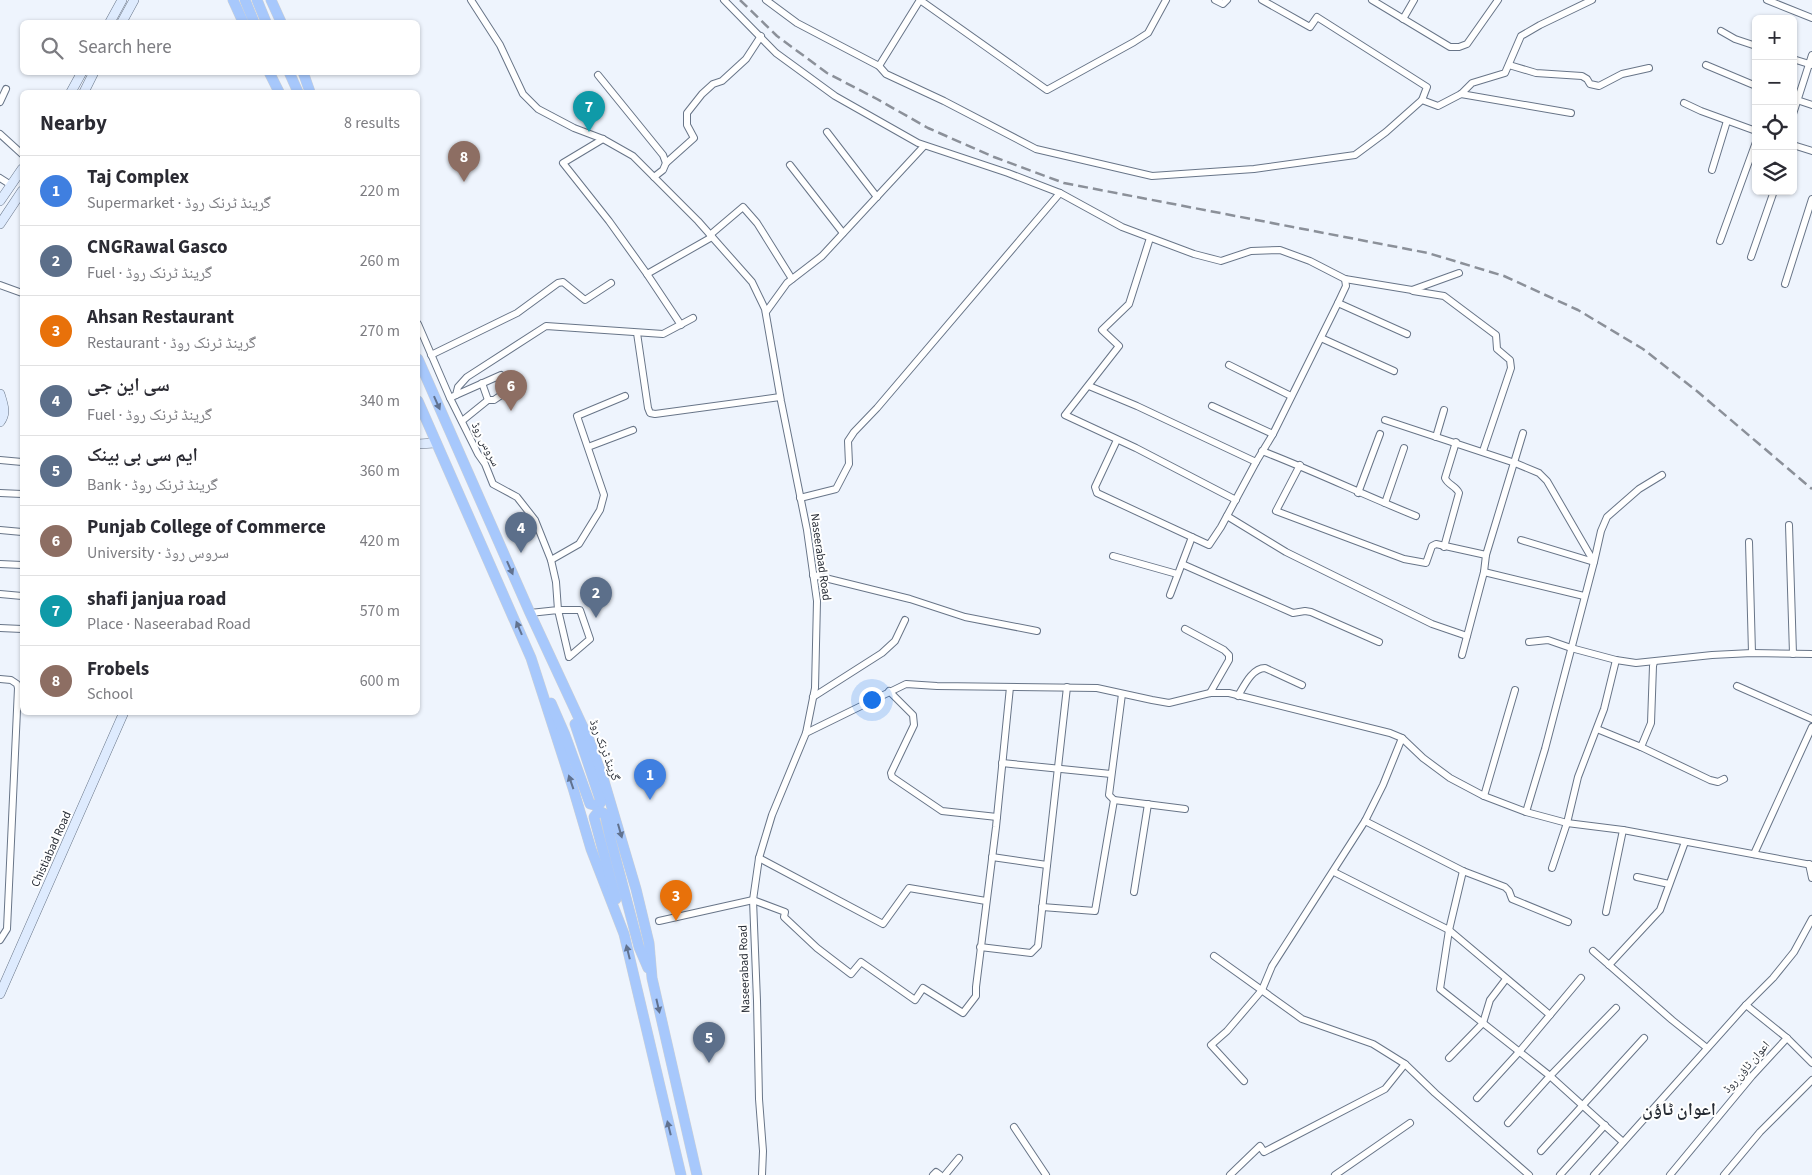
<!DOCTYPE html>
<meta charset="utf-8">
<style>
body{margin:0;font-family:"Source Sans 3","Noto Naskh Arabic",sans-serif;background:#f2f2f3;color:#2b2b33}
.controls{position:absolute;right:15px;top:15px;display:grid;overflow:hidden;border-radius:8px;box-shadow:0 1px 4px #0004}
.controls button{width:45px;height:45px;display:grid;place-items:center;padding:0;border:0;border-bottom:1px solid #e1e1e2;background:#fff;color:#2b2b33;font:25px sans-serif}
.you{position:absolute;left:871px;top:699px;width:18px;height:18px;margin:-12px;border:4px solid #fff;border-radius:50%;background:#1a73e8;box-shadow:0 0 0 8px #1a73e833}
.badge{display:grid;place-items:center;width:32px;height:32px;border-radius:50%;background:#db2777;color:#fff;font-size:16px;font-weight:700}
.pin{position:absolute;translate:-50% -41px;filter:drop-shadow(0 1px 2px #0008)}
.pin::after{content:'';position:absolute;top:26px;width:18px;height:15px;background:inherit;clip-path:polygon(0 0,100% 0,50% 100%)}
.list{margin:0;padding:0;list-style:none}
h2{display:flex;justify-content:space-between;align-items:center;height:65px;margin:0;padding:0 20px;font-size:21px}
h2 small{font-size:16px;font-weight:400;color:#7c7c81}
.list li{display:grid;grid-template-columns:32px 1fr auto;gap:15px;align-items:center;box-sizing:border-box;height:70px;padding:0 20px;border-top:1px solid #e1e1e2}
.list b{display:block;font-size:19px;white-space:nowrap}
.list p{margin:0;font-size:16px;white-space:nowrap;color:#7c7c81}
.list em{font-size:16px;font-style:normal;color:#7c7c81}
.icon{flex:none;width:28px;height:28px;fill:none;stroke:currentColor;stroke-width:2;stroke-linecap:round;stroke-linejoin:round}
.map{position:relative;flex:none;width:1812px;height:1175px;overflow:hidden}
.search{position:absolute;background:#fff;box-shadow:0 1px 4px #0004;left:20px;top:20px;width:400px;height:55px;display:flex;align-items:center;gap:12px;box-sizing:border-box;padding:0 18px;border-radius:8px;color:#7c7c81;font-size:19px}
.panel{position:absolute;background:#fff;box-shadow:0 1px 4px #0004;left:20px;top:90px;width:400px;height:625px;border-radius:8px}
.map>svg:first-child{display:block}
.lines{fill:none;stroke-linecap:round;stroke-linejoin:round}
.minor-casing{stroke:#687588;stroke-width:8}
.secondary-casing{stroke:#687588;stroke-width:10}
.trunk-casing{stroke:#cfd1d3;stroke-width:11}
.minor{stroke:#fff;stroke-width:6}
.secondary{stroke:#deebfe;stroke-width:9}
.trunk{stroke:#a7c8fc;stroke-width:10}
.rail{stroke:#8b9099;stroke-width:2.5;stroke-dasharray:10 5;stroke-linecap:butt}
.oneway{fill:#61728f}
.labels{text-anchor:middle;stroke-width:4;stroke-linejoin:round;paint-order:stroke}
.street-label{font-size:12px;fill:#272c35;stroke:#fff}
.district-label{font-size:18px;font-weight:bold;fill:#272c35;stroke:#fff}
</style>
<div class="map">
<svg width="1812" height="1175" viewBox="0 0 1812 1175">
<rect width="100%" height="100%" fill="#eef4fd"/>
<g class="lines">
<g class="minor-casing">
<g id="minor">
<polyline points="471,0 500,45 523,94 538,109 574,128 603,139 633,156 698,221 752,282 765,309 781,401 807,530 817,601 815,688 806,733 772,815 759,858 753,900 757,1001 759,1099 763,1151 762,1175"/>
<polyline points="724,0 776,53 835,96 918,143 1008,173 1060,193 1122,227 1194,254 1221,261 1251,251 1280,250 1310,261 1345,279 1412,290 1459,273"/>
<polyline points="766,0 797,23 879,66 886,74 944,101 1036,149 1152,176 1254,169 1355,155 1386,132 1422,100 1438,106 1461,94 1472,83 1505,73 1521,36 1540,25 1592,0"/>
<polyline points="1215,0 1223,4 1227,0"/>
<polyline points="1262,0 1310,27 1317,17 1427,87 1422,100"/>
<polyline points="1372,0 1450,47 1459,47 1467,44 1498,0"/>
<polyline points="1767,0 1812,18"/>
<polyline points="1403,19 1414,0"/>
<polyline points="1721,31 1735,39 1756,46"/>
<polyline points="1793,59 1812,65"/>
<polyline points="1509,65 1536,73 1582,76 1587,79 1590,84 1599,86 1622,74 1649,68"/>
<polyline points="1706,65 1756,86"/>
<polyline points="879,66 920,0 1047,90 1134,42 1148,33 1166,0"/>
<polyline points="598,75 663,155 666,163 663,170 654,177"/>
<polyline points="1461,94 1571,113"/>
<polyline points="1794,99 1812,105"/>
<polyline points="0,102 6,89"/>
<polyline points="1684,103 1701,111 1756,131"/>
<polyline points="1793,114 1812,55"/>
<polyline points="827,132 877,197"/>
<polyline points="0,134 22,154"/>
<polyline points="603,139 563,163 609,221 647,274 681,325"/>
<polyline points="1793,145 1812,151"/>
<polyline points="666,163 694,138 687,125 687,113 702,94 713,84 722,81 746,59 761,36"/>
<polyline points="790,165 843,233"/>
<polyline points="1712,170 1727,121"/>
<polyline points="0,178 11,185"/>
<polyline points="710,235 743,207 757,223 792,279"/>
<polyline points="1150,238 1129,304 1102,330 1119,346 1065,415 1136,448 1236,500"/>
<polyline points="1720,241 1756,142"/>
<polyline points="1751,257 1774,191"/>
<polyline points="647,274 712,237"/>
<polyline points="1785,284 1812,199"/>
<polyline points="0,285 22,293"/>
<polyline points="1413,291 1444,296 1496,335 1497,349 1510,360 1511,368 1483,451"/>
<polyline points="1338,303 1407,334"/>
<polyline points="766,312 787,283 822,256 924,146"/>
<polyline points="418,324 450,398 478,454 485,464 493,484 517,497 535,520 551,560 556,582 558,610 569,657 590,639 580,610 558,610 530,613"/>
<polyline points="637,333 648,408 650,413 655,414 780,397"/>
<polyline points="1321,338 1394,371"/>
<polyline points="431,355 517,313 558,283 563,282 585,300 611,283"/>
<polyline points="1229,365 1291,396"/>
<polyline points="482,383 488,400"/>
<polyline points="1089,386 1137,406 1256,462"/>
<polyline points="456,395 501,375"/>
<polyline points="450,398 456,395 458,387 467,377 546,326 663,334 693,318"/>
<polyline points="1212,406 1273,434"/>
<polyline points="1385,420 1515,463 1539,473 1547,481 1594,562 1545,749 1526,812"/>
<polyline points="462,421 488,400 494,400 513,387"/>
<polyline points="1436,437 1444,410"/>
<polyline points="1117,440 1095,487 1097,493 1209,545 1221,527 1256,462 1273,434 1338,303 1346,286 1345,279"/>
<polyline points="588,447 633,430"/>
<path d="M1262,451C1314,471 1364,495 1416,516"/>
<polyline points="0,460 22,462"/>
<polyline points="1300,465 1276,511 1404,559 1426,563 1432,546 1436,544 1486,555"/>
<polyline points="0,493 22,494"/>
<polyline points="1358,493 1380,434"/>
<polyline points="800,498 836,489 849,464 848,441 854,432 877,408 1060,193"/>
<polyline points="1385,503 1404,448"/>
<polyline points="1227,516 1286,552 1432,624 1467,636"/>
<polyline points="1789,525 1793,654"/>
<polyline points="0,530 22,532"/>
<polyline points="1521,540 1594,562 1601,531 1607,517 1639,489 1662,475"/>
<polyline points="1749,542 1752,653"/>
<path d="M1444,547L1459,493C1456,486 1448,485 1445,478L1456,442"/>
<polyline points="1113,556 1177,574"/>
<polyline points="551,560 579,544 600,510 604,495 577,416 625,396"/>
<polyline points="0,564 22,565"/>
<polyline points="1182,564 1293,613 1305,611 1311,612 1379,642"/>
<polyline points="1484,572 1584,596"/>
<polyline points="813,575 910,599 965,617 1037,631"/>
<polyline points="0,594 22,596"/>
<polyline points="1170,595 1192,537"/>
<polyline points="0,628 22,629"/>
<polyline points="1185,629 1224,650 1229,655 1229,660 1210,693"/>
<polyline points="1529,642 1548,640 1571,648 1616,660 1636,663 1712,655 1752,653 1812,654"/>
<polyline points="1462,655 1484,572 1486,555 1523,433"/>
<polyline points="0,679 11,680 17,684 18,688 7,929 0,940"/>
<polyline points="1737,686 1812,719"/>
<polyline points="889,691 913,715 914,725 891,773 892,777 942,811 997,817"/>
<polyline points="1122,694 1109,795 1114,800 1185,809"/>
<path d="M1238,696C1244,686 1252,668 1265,668L1302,685"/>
<polyline points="813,697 882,653 895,641 905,620"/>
<polyline points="1597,729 1641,747 1710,780 1718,782 1724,779"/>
<polyline points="806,733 906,684 937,686 1097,688 1152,700 1169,703 1210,693 1229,693 1390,733 1402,738 1423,758 1450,778 1484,796 1526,812 1567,823 1623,830 1812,865"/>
<polyline points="1641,747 1651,723 1653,666 1654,662"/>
<polyline points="1002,763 1111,774"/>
<polyline points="1484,796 1515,690"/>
<polyline points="1365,821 1463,871 1505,887 1509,891 1512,899 1568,922"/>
<polyline points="1754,854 1812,727"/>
<polyline points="992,857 1047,865"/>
<polyline points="759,858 883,924 909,888 986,901"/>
<polyline points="1809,864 1812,878"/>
<polyline points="1552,868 1567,823 1578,777 1604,709 1616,660"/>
<polyline points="1463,871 1449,930 1440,989 1550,1076 1623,1142"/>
<polyline points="1334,872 1449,930 1550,1015"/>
<polyline points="1637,877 1669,884"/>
<polyline points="1134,892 1148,804"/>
<polyline points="1042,907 1095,911 1114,800"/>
<polyline points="1606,912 1623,830"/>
<polyline points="659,921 753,900 785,912 784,917 817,948 851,974 861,962 915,1000 923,988 963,1013 976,996 976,987 996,827 1010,687"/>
<polyline points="980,947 1031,953 1038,946 1067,687"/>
<polyline points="1593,951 1672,1020 1707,1048"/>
<polyline points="1214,956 1302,1019 1373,1044 1405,1064"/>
<polyline points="1609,965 1660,910 1685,842"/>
<polyline points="1787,1038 1812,1063"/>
<polyline points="1449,1058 1483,1023 1490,1000 1506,979"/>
<polyline points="1244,1081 1211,1045 1227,1031 1262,990 1272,966 1365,821 1383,785 1402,738"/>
<polyline points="1477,1098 1519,1052 1581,978"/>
<polyline points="1508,1123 1550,1076 1616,1008"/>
<polyline points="1014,1127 1046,1175"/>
<polyline points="1541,1151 1644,1038"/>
<polyline points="933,1175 936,1172 940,1175"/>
<polyline points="945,1175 959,1158"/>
<polyline points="1230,1175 1260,1146 1264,1152 1385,1089 1405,1064 1435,1093 1529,1175"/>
<polyline points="1335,1175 1410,1123"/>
<polyline points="1560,1175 1605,1125"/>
<polyline points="1594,1175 1746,1005"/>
<polyline points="1670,1175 1752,1076 1787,1038 1746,1005 1773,978 1794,952 1812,919"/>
<polyline points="1724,1175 1760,1132 1812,1080"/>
</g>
</g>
<g class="secondary-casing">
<g id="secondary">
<polyline points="110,22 122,0"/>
<polyline points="122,22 134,0"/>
<polyline points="71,92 82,72"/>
<polyline points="84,92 94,72"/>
<polyline points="0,201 22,169"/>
<polyline points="0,224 22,191"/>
<path d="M0,394C3,404 7,413 0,422"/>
<polyline points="418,444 435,443"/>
<polyline points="0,994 124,712"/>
</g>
</g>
<g class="trunk-casing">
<g id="trunk">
<polyline points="233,0 243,22"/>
<polyline points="245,0 254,22"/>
<polyline points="257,0 266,22"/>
<polyline points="271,0 281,22"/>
<polyline points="269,72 279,92"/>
<polyline points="289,72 298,92"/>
<polyline points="303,72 310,92"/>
<polyline points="418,359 530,613 589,740 604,781 636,889 649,943 652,978 697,1175"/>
<polyline points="418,401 531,658 573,788 591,849 624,934 681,1175"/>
<polyline points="551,703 565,735 590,804 598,806 601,802 575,724"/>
<polyline points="616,899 594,817 599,811 605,814 610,837 639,947 648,968"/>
</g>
</g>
<use href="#minor" class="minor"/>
<use href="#secondary" class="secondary"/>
<use href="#trunk" class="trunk"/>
<polyline class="rail" points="740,0 777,36 827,73 877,99 928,128 994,157 1064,183 1428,253 1504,276 1578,310 1643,349 1698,392 1812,489"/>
</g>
<defs><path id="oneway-solid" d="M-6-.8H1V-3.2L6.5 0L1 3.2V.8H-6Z" transform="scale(1.25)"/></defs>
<g class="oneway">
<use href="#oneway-solid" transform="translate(437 403) rotate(66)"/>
<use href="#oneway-solid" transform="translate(510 568) rotate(66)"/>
<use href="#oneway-solid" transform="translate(519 628) rotate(-113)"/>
<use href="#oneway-solid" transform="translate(571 782) rotate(-109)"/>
<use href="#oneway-solid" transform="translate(620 831) rotate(74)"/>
<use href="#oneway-solid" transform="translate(628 952) rotate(-104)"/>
<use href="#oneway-solid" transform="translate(658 1006) rotate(77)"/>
<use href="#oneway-solid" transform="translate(669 1128) rotate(-104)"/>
</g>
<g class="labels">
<g class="street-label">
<text transform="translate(486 444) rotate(63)" y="4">سروس روڈ</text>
<text transform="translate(821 557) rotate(82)" y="4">Naseerabad Road</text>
<text transform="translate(605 750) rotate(69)" y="4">گرینڈ ٹرنک روڈ</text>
<text transform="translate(51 849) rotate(-66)" y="4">Chistiabad Road</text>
<text transform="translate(744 969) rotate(-92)" y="4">Naseerabad Road</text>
<text transform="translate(1746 1067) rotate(-49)" y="4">اعوان ٹاؤن روڈ</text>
</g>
<g class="district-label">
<text x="1679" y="1115">اعوان ٹاؤن</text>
</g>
</g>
</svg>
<div class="controls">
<button>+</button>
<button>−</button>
<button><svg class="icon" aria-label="locate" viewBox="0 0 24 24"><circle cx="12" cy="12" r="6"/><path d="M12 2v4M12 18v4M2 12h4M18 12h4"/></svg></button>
<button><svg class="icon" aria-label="layers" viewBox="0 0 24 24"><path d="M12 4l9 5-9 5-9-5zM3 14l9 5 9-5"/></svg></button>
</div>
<div class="you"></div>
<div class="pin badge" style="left:650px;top:800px;background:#3f7fe0">1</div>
<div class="pin badge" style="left:596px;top:618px;background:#5c6f8a">2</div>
<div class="pin badge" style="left:676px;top:921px;background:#e8710a">3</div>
<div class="pin badge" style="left:521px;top:553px;background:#5c6f8a">4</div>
<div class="pin badge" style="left:709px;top:1063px;background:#5c6f8a">5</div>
<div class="pin badge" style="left:511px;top:411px;background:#8d6e63">6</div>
<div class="pin badge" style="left:589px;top:132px;background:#0f9aa8">7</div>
<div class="pin badge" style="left:464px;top:182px;background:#8d6e63">8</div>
<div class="search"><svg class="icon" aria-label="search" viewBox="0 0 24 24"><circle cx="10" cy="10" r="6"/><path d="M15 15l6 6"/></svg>Search here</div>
<section class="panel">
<h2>Nearby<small>8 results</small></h2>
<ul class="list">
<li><span class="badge" style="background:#3f7fe0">1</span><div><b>Taj Complex</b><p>Supermarket · گرینڈ ٹرنک روڈ</p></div><em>220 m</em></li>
<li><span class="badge" style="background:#5c6f8a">2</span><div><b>CNGRawal Gasco</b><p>Fuel · گرینڈ ٹرنک روڈ</p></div><em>260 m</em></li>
<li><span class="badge" style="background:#e8710a">3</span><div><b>Ahsan Restaurant</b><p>Restaurant · گرینڈ ٹرنک روڈ</p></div><em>270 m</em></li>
<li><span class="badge" style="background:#5c6f8a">4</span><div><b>سی این جی</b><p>Fuel · گرینڈ ٹرنک روڈ</p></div><em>340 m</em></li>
<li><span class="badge" style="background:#5c6f8a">5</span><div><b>ایم سی بی بینک</b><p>Bank · گرینڈ ٹرنک روڈ</p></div><em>360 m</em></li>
<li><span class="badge" style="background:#8d6e63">6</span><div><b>Punjab College of Commerce</b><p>University · سروس روڈ</p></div><em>420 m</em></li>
<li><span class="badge" style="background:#0f9aa8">7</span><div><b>shafi janjua road</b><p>Place · Naseerabad Road</p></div><em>570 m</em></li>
<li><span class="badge" style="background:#8d6e63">8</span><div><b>Frobels</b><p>School</p></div><em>600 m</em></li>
</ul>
</section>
</div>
